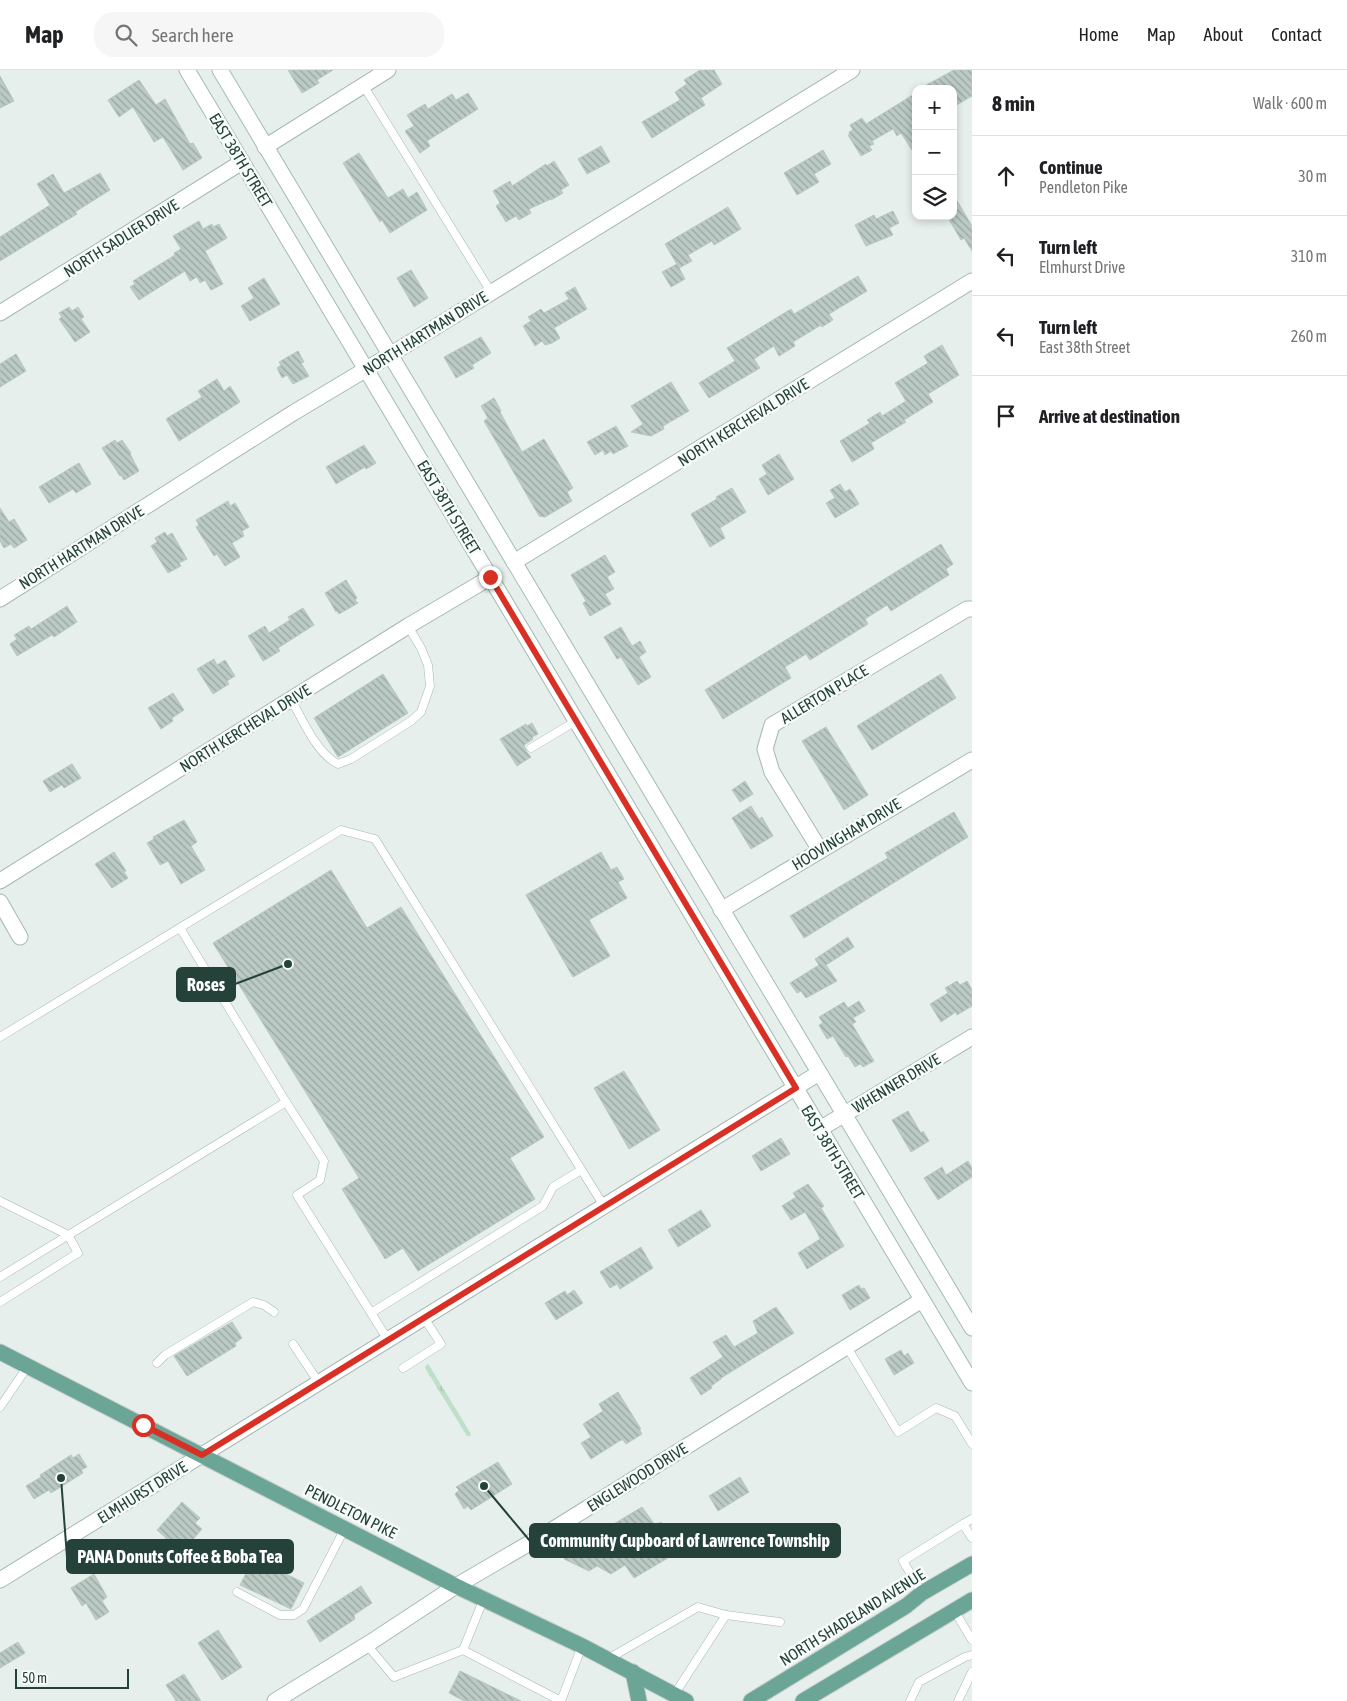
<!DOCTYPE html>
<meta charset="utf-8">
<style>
body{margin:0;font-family:"Asap Condensed",sans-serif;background:#f6f6f6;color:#202124}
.controls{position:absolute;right:15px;top:15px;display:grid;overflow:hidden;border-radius:10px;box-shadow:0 2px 8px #0003}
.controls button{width:45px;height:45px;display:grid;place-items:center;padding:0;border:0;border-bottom:1px solid #e0e0e0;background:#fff;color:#202124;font:25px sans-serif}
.scale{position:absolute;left:15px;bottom:12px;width:114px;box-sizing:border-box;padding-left:5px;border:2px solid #24423a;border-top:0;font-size:14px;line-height:18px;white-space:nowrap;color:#24423a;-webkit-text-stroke:4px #f7fbf9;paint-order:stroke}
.stop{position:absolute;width:15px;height:15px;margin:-11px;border:4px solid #d93025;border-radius:50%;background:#fff}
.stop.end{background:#d93025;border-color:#fff;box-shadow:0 1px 5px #0008}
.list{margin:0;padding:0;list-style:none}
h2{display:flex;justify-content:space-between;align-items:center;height:65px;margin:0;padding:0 20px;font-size:21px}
h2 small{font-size:16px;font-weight:400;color:#757577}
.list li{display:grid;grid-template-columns:32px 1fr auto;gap:15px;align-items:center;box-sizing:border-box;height:80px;padding:0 20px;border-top:1px solid #e0e0e0}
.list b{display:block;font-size:19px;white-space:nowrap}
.list p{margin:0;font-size:16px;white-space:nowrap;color:#757577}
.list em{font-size:16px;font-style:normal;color:#757577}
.icon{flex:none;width:28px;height:28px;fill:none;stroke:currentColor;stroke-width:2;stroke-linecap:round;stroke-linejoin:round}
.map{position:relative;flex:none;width:972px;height:1631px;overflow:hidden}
header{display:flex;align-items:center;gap:30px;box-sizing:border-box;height:70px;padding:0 25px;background:#fff;border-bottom:1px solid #e0e0e0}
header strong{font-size:24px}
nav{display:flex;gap:28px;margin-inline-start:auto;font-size:18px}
.search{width:350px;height:45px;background:#f6f6f6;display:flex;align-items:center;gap:12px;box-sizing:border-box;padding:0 18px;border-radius:20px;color:#757577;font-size:19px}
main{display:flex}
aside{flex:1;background:#fff}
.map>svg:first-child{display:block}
.grass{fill:url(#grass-tufts)}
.building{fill:url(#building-back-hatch);stroke:#b8c9c2}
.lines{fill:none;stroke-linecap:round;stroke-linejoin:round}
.service-casing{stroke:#a8b8b2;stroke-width:9}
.minor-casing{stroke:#a8b8b2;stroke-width:17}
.secondary-casing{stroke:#a4bbb3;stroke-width:17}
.primary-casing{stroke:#c2cac8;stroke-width:17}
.service{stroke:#fff;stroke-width:8}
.minor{stroke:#fff;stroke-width:15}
.secondary{stroke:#fff;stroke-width:15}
.primary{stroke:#6aa596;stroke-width:15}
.route{stroke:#d93025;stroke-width:6}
.labels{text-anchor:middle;stroke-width:5;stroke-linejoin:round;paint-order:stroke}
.street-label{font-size:16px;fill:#24423a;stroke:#f7fbf9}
.leader{fill:none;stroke:#24423a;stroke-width:2}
.callout-dot{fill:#24423a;stroke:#f7fbf9;stroke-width:2}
.callout{fill:#24423a;stroke:#24423a;stroke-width:2}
.callout-label{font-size:18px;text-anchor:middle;font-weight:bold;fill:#fff}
</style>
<header>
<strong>Map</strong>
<div class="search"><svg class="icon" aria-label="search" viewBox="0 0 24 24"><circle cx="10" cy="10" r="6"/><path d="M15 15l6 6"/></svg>Search here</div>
<nav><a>Home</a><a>Map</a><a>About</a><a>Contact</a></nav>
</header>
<main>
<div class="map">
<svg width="972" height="1631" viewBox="0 0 972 1631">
<defs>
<pattern id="grass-tufts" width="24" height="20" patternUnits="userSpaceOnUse" patternTransform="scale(1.25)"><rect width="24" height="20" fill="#bfe0c8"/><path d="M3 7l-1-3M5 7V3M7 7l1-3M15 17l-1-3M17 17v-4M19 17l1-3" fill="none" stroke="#a4c1ad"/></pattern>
<pattern id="building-back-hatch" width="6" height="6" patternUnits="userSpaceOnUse" patternTransform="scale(1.25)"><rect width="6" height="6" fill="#bbcac4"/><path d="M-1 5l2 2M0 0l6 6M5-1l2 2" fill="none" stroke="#98a6a0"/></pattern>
</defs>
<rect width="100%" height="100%" fill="#e6efeb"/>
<polygon class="grass" points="427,1294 429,1295 471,1364 470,1366 467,1366 425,1298"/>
<g class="building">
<polygon points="288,0 333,0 317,10 319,13 302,23"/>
<polygon points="700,0 714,0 722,14 701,28 705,35 652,68 642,52 680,30 675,22 687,14 684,10"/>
<polygon points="954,0 972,0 972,26 953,37 953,19 919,19"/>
<polygon points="0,6 14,31 0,38"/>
<polygon points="139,10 156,35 165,29 190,74 193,73 202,88 183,100 163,67 154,72 133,37 119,47 108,30"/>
<polygon points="468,23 478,39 427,71 430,76 420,83 405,61 414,56 407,45 425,34 428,39 452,24 456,30"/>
<polygon points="916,23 916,86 901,63 897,66 893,59 872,71 874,74 869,76 872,80 861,86 848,65 850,64 849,62 853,60 850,55 862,48 866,54"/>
<polygon points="601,76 610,92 587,104 578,89"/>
<polygon points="823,80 831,94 814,104 819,112 797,125 784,103"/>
<polygon points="359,83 388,128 403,119 408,128 417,122 427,140 390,163 382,150 380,152 343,93"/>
<polygon points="554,91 569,115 561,120 563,123 551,130 551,129 529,139 531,143 519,150 516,146 506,152 496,136 500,133 493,121 510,111 512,116 546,94 547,96"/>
<polygon points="100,103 110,120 75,142 77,144 0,191 0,167 50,135 37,114 53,104 64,123"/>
<polygon points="953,124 972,156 972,181 964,168 961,170 947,146 953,146"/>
<polygon points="728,137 741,159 714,175 712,171 688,185 692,191 679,198 665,174"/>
<polygon points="893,141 899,153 889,158 893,165 866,176 855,155 874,145 876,149"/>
<polygon points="199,151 203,159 212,154 213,157 219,154 227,168 205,181 223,214 211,220 205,210 200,213 197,207 190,211 185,201 139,230 130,217 135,214 133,211 175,185 174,183 181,179 173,166"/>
<polygon points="677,194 685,209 671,217 662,202"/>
<polygon points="411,200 428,228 414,237 397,208"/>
<polygon points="858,206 867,221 829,244 833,250 822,257 821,255 793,272 795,276 779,286 774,276 754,289 760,298 709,328 699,313 735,291 727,278 791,239 794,244"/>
<polygon points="264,208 280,234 250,251 241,236 254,228 248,218"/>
<polygon points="575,217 587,239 554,258 560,268 552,273 545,275 542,271 535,276 523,256 531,251 528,247 541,239 544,243 569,229 565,223"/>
<polygon points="69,237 72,241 78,237 84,247 81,249 90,262 75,272 59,249 62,247 59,243"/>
<polygon points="481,267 491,283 472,295 474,298 456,308 444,287"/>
<polygon points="942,275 959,305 928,324 933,332 904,350 906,352 871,373 874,379 852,392 840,371 870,353 867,350 880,342 882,346 906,331 895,313 928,293 924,286"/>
<polygon points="298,281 304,292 301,293 309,306 293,314 287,305 282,308 277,298 281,295 279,292"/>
<polygon points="16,284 26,301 0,317 0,294"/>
<polygon points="217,309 224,321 230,316 240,332 179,371 166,349 202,327 198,321"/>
<polygon points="671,312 689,341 663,356 664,359 651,366 631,362 643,354 631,336"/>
<polygon points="494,328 501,341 500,342 522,382 544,369 573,418 567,422 572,431 545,447 539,446 484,351 488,348 481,336"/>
<polygon points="616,356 628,376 613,384 611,381 605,385 603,380 595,385 587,372"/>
<polygon points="115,370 117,373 122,370 131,383 130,384 139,401 124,410 121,405 120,406 102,378"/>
<polygon points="364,375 376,393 366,399 365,397 336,414 326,397"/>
<polygon points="779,384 794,409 768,425 759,409 767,404 762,395"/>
<polygon points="79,393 91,414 76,423 73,419 49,433 39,417"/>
<polygon points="840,414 845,422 850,419 859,434 835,448 826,433 835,428 830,420"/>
<polygon points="732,418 746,442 720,458 725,468 710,477 691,444 717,429 716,427"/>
<polygon points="228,431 230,436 235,433 249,457 242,461 244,466 232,473 240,487 225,496 217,484 214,486 196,457 199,455 196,450"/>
<polygon points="0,438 9,452 14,449 27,470 14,478 11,474 4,478 0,471"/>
<polygon points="165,462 167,466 172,463 187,489 179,493 181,496 168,503 151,476 157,472 155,468"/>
<polygon points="941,474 953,494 946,499 949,505 891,541 887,535 865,549 868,554 810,590 806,584 785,597 791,608 723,649 705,620"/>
<polygon points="605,485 615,502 607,507 614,519 605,524 611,534 590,546 583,533 586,531 571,505"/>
<polygon points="346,510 357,528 355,530 358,533 339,544 337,541 336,542 325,523"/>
<polygon points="67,536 77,552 54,567 52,565 17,586 10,574 17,569 14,565 29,556 31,559"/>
<polygon points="303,538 314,555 278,578 280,581 263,591 248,566 265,556 269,563 290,550 288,547"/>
<polygon points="621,557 632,576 640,571 646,582 639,587 651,607 638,615 621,587 617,589 604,567"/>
<polygon points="214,589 217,595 225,590 235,606 227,611 229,614 213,624 197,599"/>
<polygon points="383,604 408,643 338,687 314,648"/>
<polygon points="941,604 956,628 872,680 857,656"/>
<polygon points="173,623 184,640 172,648 173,651 161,659 148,638"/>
<polygon points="532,653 538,664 532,667 533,669 524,675 526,681 531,687 517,696 500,669 526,654 527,656"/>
<polygon points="826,657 868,725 844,740 802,671"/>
<polygon points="72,694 81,708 64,718 62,715 50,722 43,711"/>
<polygon points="745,711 753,724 740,732 732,720"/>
<polygon points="751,736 759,749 762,747 773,766 751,779 732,748"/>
<polygon points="954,742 968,767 804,868 790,846 888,788 885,783"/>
<polygon points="184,750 197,772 191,776 205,800 181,814 168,791 160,795 147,773 154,769 153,767"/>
<polygon points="114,782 126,801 124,802 128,808 112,818 95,794"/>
<polygon points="601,782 611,800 617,797 624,809 618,812 627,828 589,850 610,886 573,907 526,825"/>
<polygon points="331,800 367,858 401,837 544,1067 510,1088 535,1129 418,1201 403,1178 385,1189 342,1119 359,1108 213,873"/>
<polygon points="848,867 854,877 826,895 837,911 806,928 801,921 797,923 790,913 819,895 815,889"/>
<polygon points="957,911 960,915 967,911 972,920 972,936 957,945 956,942 941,952 930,934 948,923 945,918"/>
<polygon points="859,931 865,941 853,948 856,952 852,954 874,991 863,997 860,994 855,997 848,986 846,987 833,966 827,969 819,955 823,953 819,947 844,932 848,938"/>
<polygon points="624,1001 660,1060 629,1079 594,1018"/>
<polygon points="908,1041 921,1063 923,1061 929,1071 911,1082 892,1050"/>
<polygon points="781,1068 790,1084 761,1101 752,1086"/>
<polygon points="968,1091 972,1098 972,1107 938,1130 924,1108 942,1097 946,1105"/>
<polygon points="808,1114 824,1136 821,1138 844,1176 807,1199 798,1183 820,1169 818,1164 805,1142 791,1150 782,1136 796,1127 793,1123"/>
<polygon points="701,1140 711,1156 678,1177 668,1160"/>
<polygon points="641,1177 653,1198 620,1219 617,1214 610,1218 600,1202"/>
<polygon points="859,1215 861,1219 864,1218 870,1228 850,1240 842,1225"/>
<polygon points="574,1220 583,1233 556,1250 545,1233 565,1221 567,1225"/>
<polygon points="776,1237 794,1263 721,1308 721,1309 711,1316 712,1318 701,1325 690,1308 723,1287 713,1272 726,1265 734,1277 758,1263 753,1251"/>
<polygon points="232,1252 242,1268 235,1273 236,1276 187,1306 174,1286"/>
<polygon points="901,1280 904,1286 908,1283 914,1293 894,1305 885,1289"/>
<polygon points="618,1322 641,1359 639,1359 642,1364 626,1374 623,1370 621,1370 591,1389 581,1373 591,1367 583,1354 603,1341 599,1334"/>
<polygon points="79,1384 87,1397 81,1400 83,1403 51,1423 49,1420 34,1429 26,1416 41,1407 40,1405 71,1385 73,1388"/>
<polygon points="498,1392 512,1414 471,1440 468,1436 464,1439 455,1424 459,1420 456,1417"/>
<polygon points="740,1407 749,1422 718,1441 709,1426"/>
<polygon points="182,1432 200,1448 195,1453 202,1459 182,1482 176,1476 170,1483 161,1474 166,1468 157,1460"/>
<polygon points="642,1437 655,1455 661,1452 678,1482 634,1508 625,1495 611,1504 597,1496 589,1501 564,1489 567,1482"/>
<polygon points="254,1488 304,1513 291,1539 240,1515"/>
<polygon points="94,1504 107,1527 102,1531 109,1542 96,1550 86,1533 82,1536 71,1518"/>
<polygon points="361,1516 372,1533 354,1545 355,1549 320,1572 307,1551"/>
<polygon points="218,1560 242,1597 222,1610 198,1573"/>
<polygon points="18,1572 25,1583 0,1598 0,1583"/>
<polygon points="460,1601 521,1631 464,1631 449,1623"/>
<polygon points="184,1604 201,1631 176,1631 166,1615"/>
</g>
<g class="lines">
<g class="service-casing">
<g id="service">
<polyline points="363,15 491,222"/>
<path d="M291,629C302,649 317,684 338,694L351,689L411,651L421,642L430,616L428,595L421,578L408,556"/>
<polyline points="531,678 576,651"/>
<polyline points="180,858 286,1032"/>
<polyline points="0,967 341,760 375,769 604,1136"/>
<polyline points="0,1131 68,1165 78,1183 0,1232"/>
<polyline points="0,1207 286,1032 324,1091 320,1110 297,1125 388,1270"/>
<polyline points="371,1243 543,1136 553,1117 581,1100"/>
<polyline points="293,1274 319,1313"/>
<polyline points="847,1277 898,1362 936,1338 955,1346 972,1374"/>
<polyline points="157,1293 165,1285 253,1232 264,1235 274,1242"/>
<polyline points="403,1298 441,1274 424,1248"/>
<polyline points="0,1337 28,1296"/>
<polyline points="963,1454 972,1449"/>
<polyline points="237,1522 280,1545 294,1545 303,1539 345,1458"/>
<polyline points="922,1523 903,1491 963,1454 972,1468"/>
<polyline points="484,1528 463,1580 561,1631 582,1576"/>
<polyline points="954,1540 972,1570"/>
<polyline points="726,1545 780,1552"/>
<polyline points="367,1575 394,1607 463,1580"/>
<polyline points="608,1589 698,1537 726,1545 674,1625"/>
<polyline points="910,1631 919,1612 965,1587 972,1585"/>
<polyline points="958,1631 972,1602"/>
</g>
</g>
<g class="minor-casing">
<g id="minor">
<polyline points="265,77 388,0"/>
<polyline points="0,243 242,92"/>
<polyline points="514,492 972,211"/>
<polyline points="0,529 293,343 390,285 852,0"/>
<polyline points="820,780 772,702 765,679 772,655 967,539 972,539"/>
<polyline points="0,811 408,556 491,507"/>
<polyline points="0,832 20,867"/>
<polyline points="721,840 972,690"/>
<polyline points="820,1059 972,967"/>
<polyline points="0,1510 819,1003"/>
<polyline points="275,1631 371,1572 456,1516 552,1460 922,1230"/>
</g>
</g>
<g class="secondary-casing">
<g id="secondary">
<polyline points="187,0 972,1313"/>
<polyline points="220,0 972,1258"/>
</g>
</g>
<g class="primary-casing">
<g id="primary">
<polyline points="0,1282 456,1516 582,1576 686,1631"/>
<polyline points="633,1602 639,1631"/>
<polyline points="751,1631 906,1536 922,1523 972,1494"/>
<polyline points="803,1631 972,1530"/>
</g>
</g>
<use href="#service" class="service"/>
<use href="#minor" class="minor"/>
<use href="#secondary" class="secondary"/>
<use href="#primary" class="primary"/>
</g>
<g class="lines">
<polyline class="route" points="143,1355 202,1385 796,1018 490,507"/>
</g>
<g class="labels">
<g class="street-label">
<text transform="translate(241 90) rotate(59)" y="6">EAST 38TH STREET</text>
<text transform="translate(121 168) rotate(-32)" y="6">NORTH SADLIER DRIVE</text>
<text transform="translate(425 263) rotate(-32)" y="6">NORTH HARTMAN DRIVE</text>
<text transform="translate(743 352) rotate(-32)" y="6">NORTH KERCHEVAL DRIVE</text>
<text transform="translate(449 437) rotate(59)" y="6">EAST 38TH STREET</text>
<text transform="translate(81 477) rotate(-32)" y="6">NORTH HARTMAN DRIVE</text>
<text transform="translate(824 624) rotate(-31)" y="6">ALLERTON PLACE</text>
<text transform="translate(245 658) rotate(-32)" y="6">NORTH KERCHEVAL DRIVE</text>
<text transform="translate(846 764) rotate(-31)" y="6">HOOVINGHAM DRIVE</text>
<text transform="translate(896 1013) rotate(-31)" y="6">WHENNER DRIVE</text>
<text transform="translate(833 1082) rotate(59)" y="6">EAST 38TH STREET</text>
<text transform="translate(637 1407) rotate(-32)" y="6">ENGLEWOOD DRIVE</text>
<text transform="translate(142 1422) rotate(-32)" y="6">ELMHURST DRIVE</text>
<text transform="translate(351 1441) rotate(27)" y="6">PENDLETON PIKE</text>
<text transform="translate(852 1547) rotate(-32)" y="6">NORTH SHADELAND AVENUE</text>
</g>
</g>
<path class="leader" d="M288 894L235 914M484 1416L530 1471M61 1408L67 1487"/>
<g class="callout-dot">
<circle cx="288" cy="894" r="5"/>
<circle cx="484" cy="1416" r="5"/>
<circle cx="61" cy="1408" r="5"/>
</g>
<g class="callout">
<rect x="177" y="898" width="58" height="33" rx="5"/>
<rect x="530" y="1454" width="310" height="33" rx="5"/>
<rect x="67" y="1470" width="226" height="33" rx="5"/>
</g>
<g class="callout-label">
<text x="206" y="921">Roses</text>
<text x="685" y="1477">Community Cupboard of Lawrence Township</text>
<text x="180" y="1493">PANA Donuts Coffee &amp; Boba Tea</text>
</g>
</svg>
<div class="controls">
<button>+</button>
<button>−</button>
<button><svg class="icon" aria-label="layers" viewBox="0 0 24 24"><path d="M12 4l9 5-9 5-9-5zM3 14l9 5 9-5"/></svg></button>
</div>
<div class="scale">50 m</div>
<div class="stop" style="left:143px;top:1355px"></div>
<div class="stop end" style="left:490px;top:507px"></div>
</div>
<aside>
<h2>8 min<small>Walk · 600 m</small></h2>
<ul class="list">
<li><svg class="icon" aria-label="ahead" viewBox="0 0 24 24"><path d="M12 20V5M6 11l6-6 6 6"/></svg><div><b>Continue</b><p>Pendleton Pike</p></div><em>30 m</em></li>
<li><svg class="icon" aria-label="left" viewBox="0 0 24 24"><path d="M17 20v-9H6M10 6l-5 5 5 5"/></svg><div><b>Turn left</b><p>Elmhurst Drive</p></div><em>310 m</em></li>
<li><svg class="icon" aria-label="left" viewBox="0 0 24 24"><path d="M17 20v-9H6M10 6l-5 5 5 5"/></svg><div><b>Turn left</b><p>East 38th Street</p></div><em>260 m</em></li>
<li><svg class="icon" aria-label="arrive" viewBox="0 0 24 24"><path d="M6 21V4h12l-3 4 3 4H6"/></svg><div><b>Arrive at destination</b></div></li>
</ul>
</aside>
</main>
